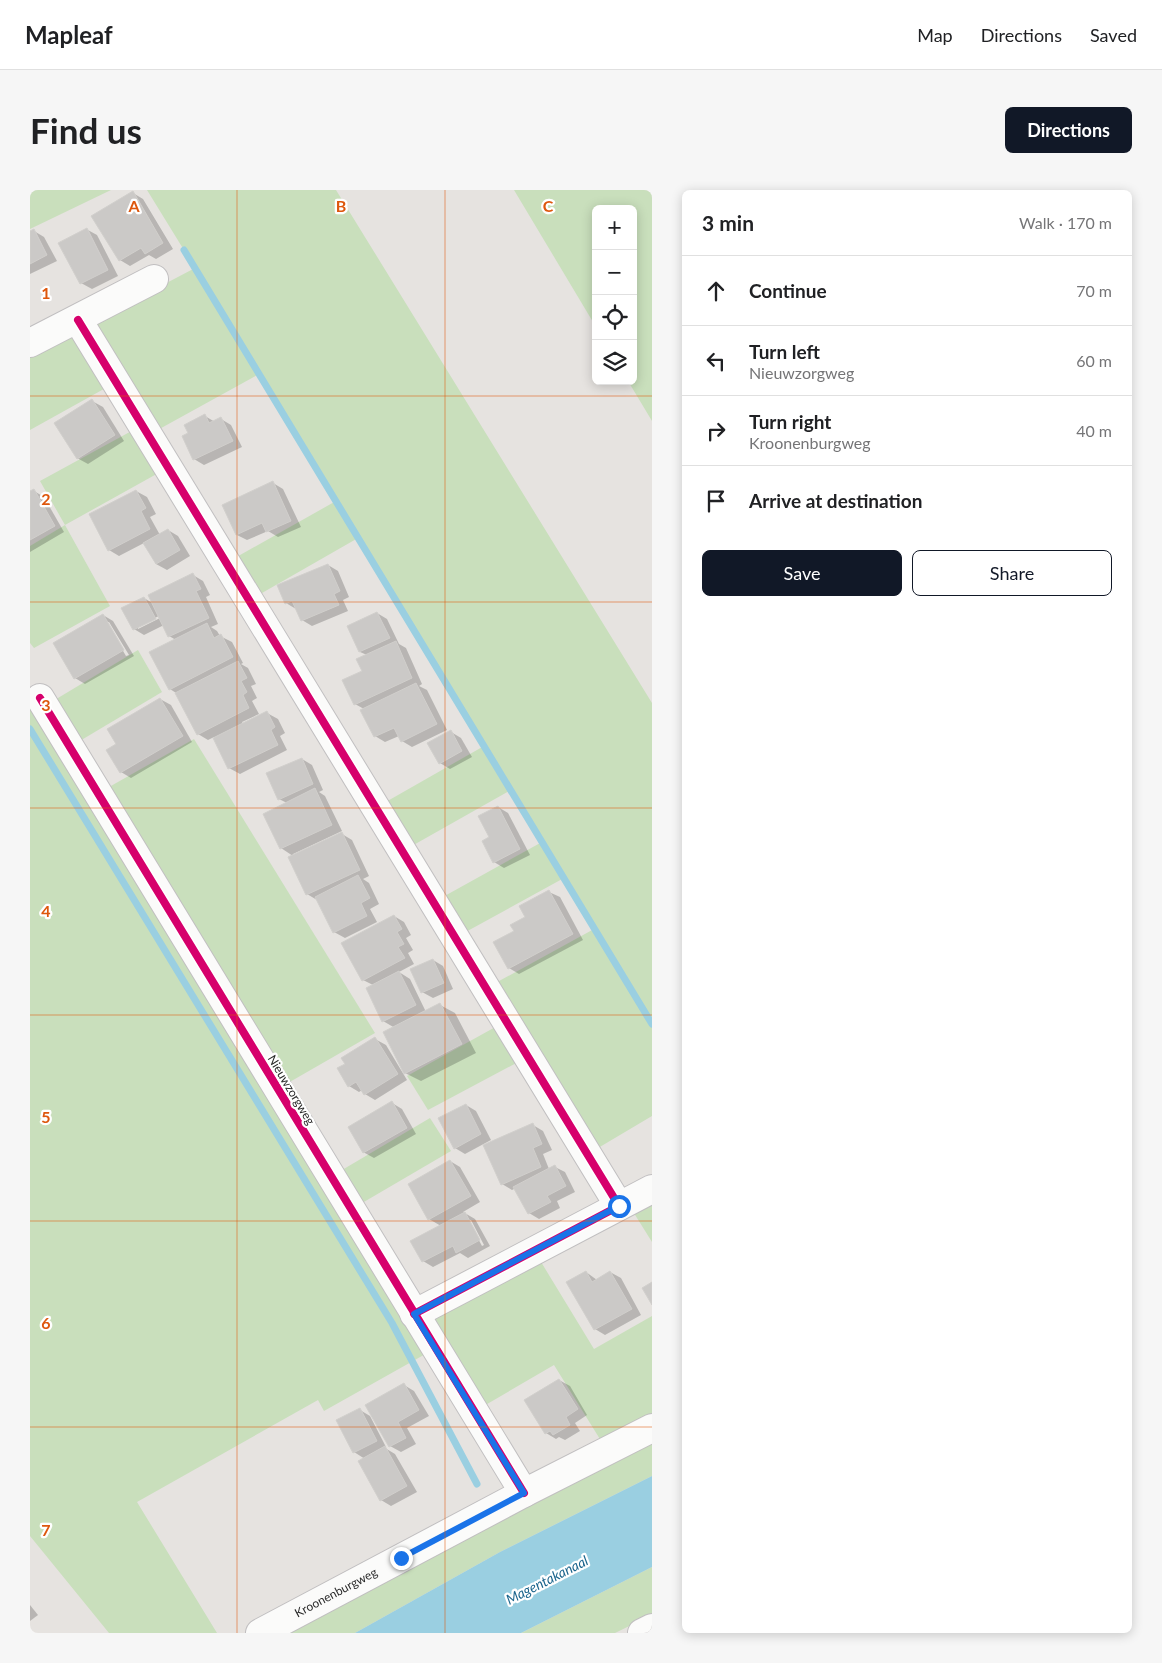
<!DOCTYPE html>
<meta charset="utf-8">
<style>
body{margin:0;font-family:Lato,sans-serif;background:#f6f6f6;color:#202124}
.controls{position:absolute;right:15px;top:15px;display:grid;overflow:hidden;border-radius:8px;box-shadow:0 2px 12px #0003}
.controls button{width:45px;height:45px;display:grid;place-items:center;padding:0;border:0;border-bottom:1px solid #e0e0e0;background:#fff;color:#202124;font:25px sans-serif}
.stop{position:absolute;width:15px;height:15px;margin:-11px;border:4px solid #1a73e8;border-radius:50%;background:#fff}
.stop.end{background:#1a73e8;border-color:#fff;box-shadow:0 1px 5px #0008}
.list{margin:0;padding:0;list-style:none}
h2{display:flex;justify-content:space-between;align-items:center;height:65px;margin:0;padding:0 20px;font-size:21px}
h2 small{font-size:16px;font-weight:400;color:#757577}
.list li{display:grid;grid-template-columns:32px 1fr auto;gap:15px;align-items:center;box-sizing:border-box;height:70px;padding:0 20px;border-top:1px solid #e0e0e0}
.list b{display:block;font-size:19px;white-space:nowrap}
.list p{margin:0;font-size:16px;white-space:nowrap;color:#757577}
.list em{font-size:16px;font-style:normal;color:#757577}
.actions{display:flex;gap:10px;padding:15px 20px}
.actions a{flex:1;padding:11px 0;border:1px solid #111827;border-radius:8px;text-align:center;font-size:18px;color:#111827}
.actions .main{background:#111827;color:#fff}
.icon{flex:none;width:28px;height:28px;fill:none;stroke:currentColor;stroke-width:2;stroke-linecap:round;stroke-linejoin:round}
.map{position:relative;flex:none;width:622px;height:1443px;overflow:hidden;border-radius:8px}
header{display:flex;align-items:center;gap:30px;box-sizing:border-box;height:70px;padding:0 25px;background:#fff;border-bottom:1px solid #e0e0e0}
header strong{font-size:24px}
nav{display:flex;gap:28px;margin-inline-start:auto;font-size:18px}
.intro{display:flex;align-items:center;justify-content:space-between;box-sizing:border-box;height:120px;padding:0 30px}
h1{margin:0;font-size:35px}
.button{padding:12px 22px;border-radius:8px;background:#111827;color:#fff;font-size:18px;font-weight:700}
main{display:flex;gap:30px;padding:0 30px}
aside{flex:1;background:#fff;border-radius:8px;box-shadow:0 2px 12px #0003}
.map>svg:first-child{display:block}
.green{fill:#c9dfbc}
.water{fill:#9acfe1}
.shadow{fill:#0003;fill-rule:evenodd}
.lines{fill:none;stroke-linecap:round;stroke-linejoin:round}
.stream{stroke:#9acfe1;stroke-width:7}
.building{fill:#cbc9c7;stroke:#d1cfcc}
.minor-casing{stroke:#c1bfc0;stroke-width:30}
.minor{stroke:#fbfbfa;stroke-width:28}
.cycleway-casing{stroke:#fff;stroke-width:11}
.cycleway{stroke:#d6006c;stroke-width:8}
.route{stroke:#1a73e8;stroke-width:6}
.grid{fill:none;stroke:#de570d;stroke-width:1;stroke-opacity:0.55}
.labels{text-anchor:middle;stroke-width:4.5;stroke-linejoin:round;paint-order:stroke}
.street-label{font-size:12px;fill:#292929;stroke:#fff}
.water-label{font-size:14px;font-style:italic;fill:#1a648c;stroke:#fff}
.grid-label{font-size:16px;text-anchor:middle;font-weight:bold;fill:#de570d;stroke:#fff;stroke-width:4.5;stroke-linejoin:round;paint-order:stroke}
</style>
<header>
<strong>Mapleaf</strong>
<nav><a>Map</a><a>Directions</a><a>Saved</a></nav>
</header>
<div class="intro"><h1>Find us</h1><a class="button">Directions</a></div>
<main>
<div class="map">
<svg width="622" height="1443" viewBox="0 0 622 1443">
<rect width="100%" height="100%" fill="#e6e3e0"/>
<g class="green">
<polygon points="0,0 81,0 0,39"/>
<polygon points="117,0 306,0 622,513 622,926 563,961 460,796 564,739 534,688 432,744 411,708 512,652 481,600 380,657 354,613 454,556 328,348 225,407 203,369 306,311 229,184 124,242 66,134 70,128 165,78"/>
<polygon points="484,0 622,0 622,231 598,191 603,191 603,19 566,19 566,137"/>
<polygon points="40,147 52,154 81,195 0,240 0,163"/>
<polygon points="107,238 132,281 35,335 80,416 4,458 0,453 0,356 35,335 10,291"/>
<polygon points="108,460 132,502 43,555 18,514"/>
<polygon points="0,513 399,1162 294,1221 288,1210 107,1312 187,1443 79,1443 0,1346"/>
<polygon points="164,549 345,843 251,897 72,601"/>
<polygon points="469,835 490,871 398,920 377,886"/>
<polygon points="400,928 421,961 327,1016 307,983"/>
<polygon points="622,1009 622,1052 602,1020"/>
<polygon points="508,1067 564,1159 622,1126 622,1229 573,1254 524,1175 452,1217 402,1127"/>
<polygon points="622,1247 622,1286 470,1362 325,1443 250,1443"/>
<polygon points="622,1377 622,1425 585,1443 491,1443"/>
</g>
<polygon class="water" points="622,1286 622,1377 491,1443 325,1443 470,1362"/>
<g class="shadow">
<polygon points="103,3 113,9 143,59 126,69 119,65 100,76 90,70"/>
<polygon points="56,39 67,45 88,86 62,99 51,93"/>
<polygon points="4,41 14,47 27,71 0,84 0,43"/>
<polygon points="62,211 73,217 94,251 58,274 47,268"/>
<polygon points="175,226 185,232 191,229 201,235 212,257 174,275 164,269 160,244"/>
<polygon points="243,293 253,299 271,337 248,347 238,341 217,350 207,345 194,315"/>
<polygon points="4,301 14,307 34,342 0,362 0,303"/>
<polygon points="106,301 117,307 126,324 120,327 130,345 138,340 148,346 160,366 137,380 126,374 114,353 89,366 79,360"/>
<polygon points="298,375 308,381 319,407 313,410 318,421 282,436 272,430 266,419 256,413"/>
<path d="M163,385L173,391L180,405L176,407L188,434L181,437L187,441L190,446L202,452L213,473L211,474L218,478L226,494L221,496L227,508L222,511L229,524L212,532L213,534L237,523L248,529L255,543L250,546L257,560L210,584L199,578L184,547L178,550L168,544L146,503L140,499L146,450L139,446L134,435L114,445L104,439L114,408L124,414ZM131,425L132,427L108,439V436Z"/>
<polygon points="347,423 357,429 369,454 376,458 392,494 389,496 397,500 417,540 382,557 372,551 369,546 355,552 345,546 334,519 325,514 337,465 330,462 318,437"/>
<path d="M73,425L83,431L104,466L55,494L45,488ZM76,432H79L99,465L96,466Z"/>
<polygon points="130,509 141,515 162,552 101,588 91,582 88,554"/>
<polygon points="421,542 431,548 442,567 420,579 410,573"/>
<polygon points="272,569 282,575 293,600 289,602 295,606 312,641 263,664 263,666 251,658 257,613 249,609"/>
<polygon points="468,617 478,623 500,665 474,678 464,672"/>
<polygon points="312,644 322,650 339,686 333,689 339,693 349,714 340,719 347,732 315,748 304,742 287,710 277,704"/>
<polygon points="519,702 530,707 553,750 489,784 479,778 485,742"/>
<polygon points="364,726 374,732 381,745 376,748 383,760 378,763 384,774 369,782 380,789 396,822 410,815 425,823 446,863 391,891 375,883 365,838 353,831 343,795 333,790"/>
<polygon points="403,770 413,776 423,799 403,808 392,802"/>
<polygon points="345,849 356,855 377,890 345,910 335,904 332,900 329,902 319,896 317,874"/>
<polygon points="362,913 372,919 386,944 344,968 333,962"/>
<polygon points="436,915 446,921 461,950 435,964 425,958"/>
<polygon points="503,935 513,941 522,960 513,964 519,979 525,977 535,982 545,1002 527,1011 530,1018 509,1029 499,1023 486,998 482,1000 472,994"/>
<path d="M420,971L430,977L450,1012L433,1022L445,1029L460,1056L438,1068L430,1063L403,1077L393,1071L411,1036L399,1029ZM438,1030H441L454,1055L452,1056Z"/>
<polygon points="556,1082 567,1090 580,1082 591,1088 611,1125 575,1145 565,1139"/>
<polygon points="529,1190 540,1196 557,1225 545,1233 550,1241 535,1250 529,1247 526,1249 516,1243"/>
<polygon points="374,1195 384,1201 399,1226 377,1238 386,1254 371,1262 360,1256"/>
<polygon points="330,1220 340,1226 356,1257 355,1258 365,1264 387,1302 361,1316 351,1310 335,1269 324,1262"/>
<polygon points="0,1415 8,1425 0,1431"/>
</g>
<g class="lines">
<g class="stream">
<polyline points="154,60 622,834"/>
<polyline points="0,539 362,1133 447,1294"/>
</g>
</g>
<g class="building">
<polygon points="103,1 133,53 115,64 111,58 89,71 61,26"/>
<polygon points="57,38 78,80 50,94 28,53"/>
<polygon points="4,39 17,65 0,74 0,41"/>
<polygon points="62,209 85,245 47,269 24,233"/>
<polygon points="175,224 179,233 191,227 203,251 163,270 152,246 158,243 154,235"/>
<polygon points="243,291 261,331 236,342 232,333 206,345 192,315"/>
<polygon points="4,299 25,336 0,350 0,301"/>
<polygon points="106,300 116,318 111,321 120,339 78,361 59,324"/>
<polygon points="138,339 150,360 126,374 113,353"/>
<polygon points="298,374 310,401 304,404 309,415 271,431 262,411 255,414 247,395"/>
<polygon points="163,383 171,399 166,401 179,428 138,447 118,405"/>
<polygon points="114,407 126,429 103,440 91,418"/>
<polygon points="347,422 360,448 329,462 317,436"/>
<polygon points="73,424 94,460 44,489 23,453"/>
<polygon points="177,433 184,448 191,444 203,467 139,500 119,462"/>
<polygon points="366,451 382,488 324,515 312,490 332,481 326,469"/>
<polygon points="208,471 217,488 211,491 217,502 213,505 219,518 167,545 145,503"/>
<polygon points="386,493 407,534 371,552 364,538 344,547 330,520"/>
<polygon points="130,508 153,546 90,583 76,560 86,554 77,539"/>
<polygon points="237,521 245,537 241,540 248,555 198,579 183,548"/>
<polygon points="421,540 432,561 409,574 397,553"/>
<polygon points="272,568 283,594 248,610 236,583"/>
<polygon points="285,598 302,635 250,659 233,624"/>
<polygon points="468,616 490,659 463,673 452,651 459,647 448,626"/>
<polygon points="312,642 330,680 276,705 258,667"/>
<polygon points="328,685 340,708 331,713 337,726 303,743 285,707"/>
<polygon points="519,700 543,744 478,779 463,752 484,741 480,735 495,727 489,716"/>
<polygon points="364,725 372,739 367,742 374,754 368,757 375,768 332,791 311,753"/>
<polygon points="403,769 414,793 391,803 380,779"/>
<polygon points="369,781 386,815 352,832 336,798"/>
<polygon points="410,813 432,854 374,884 353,842"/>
<polygon points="345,847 368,884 334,905 326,892 318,897 307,878 315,874 311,868"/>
<polygon points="362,911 377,938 333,963 318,937"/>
<polygon points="436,914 451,944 424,959 408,928"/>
<polygon points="503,933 512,954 503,958 511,977 471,995 453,955"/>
<polygon points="420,970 441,1006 398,1030 378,994"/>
<polygon points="525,975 536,996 517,1006 521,1012 498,1024 483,997"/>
<polygon points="435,1022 450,1050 426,1063 423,1056 392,1072 380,1051"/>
<polygon points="556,1081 562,1092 580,1081 602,1119 564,1140 536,1092"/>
<polygon points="622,1092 622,1115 612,1098"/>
<polygon points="529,1189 548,1219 536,1227 540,1235 523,1245 520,1241 515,1244 494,1210"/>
<polygon points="374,1193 389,1220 368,1232 376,1248 359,1257 335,1215"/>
<polygon points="330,1218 347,1251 323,1263 306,1230"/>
<polygon points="355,1256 377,1296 350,1311 328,1271"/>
</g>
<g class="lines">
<g class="minor-casing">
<g id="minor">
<polyline points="48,130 589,1016"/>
<polyline points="0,153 124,89"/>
<polyline points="10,508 494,1303"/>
<polyline points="384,1124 622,999"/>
<path id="s1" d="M230,1443L494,1303L622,1238"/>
<polyline points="612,1443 622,1438"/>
</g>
</g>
<use href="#minor" class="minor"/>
<g class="cycleway-casing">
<g id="cycleway">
<polyline points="48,130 589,1016 384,1124"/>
<polyline points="10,508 494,1303"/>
</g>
</g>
<use href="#cycleway" class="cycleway"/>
</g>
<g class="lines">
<polyline class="route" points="371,1368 494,1303 384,1124 589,1016"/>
</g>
<path class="grid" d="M207,0V1443M415,0V1443M0,206H622M0,412H622M0,618H622M0,825H622M0,1031H622M0,1237H622"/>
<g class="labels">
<g class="street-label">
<text transform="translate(261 900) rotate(59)" y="4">Nieuwzorgweg</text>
<text dy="4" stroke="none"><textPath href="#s1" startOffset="86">Kroonenburgweg</textPath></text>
</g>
<g class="water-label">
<text transform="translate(517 1390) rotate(-27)" y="5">Magentakanaal</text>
</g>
</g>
<g class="grid-label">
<text x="104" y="22">A</text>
<text x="311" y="22">B</text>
<text x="518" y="22">C</text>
<text x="16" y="109">1</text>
<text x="16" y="315">2</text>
<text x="16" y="521">3</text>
<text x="16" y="727">4</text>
<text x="16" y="933">5</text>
<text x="16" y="1139">6</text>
<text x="16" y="1346">7</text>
</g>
</svg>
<div class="controls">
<button>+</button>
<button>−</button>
<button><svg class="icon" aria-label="locate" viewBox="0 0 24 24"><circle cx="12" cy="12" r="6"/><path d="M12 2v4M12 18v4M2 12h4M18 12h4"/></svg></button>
<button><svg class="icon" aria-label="layers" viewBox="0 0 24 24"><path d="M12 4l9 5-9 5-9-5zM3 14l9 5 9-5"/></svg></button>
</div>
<div class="stop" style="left:589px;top:1016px"></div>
<div class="stop end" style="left:371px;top:1368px"></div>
</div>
<aside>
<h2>3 min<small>Walk · 170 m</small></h2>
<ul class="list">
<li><svg class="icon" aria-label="ahead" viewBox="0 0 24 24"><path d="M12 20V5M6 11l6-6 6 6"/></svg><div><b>Continue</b></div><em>70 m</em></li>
<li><svg class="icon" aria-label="left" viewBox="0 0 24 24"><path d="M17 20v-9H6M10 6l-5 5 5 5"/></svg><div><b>Turn left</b><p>Nieuwzorgweg</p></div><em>60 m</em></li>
<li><svg class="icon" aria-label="right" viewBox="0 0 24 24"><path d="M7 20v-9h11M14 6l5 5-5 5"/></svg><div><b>Turn right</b><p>Kroonenburgweg</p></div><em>40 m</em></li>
<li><svg class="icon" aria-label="arrive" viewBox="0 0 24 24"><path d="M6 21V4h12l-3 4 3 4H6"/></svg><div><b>Arrive at destination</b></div></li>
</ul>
<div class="actions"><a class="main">Save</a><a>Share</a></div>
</aside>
</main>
